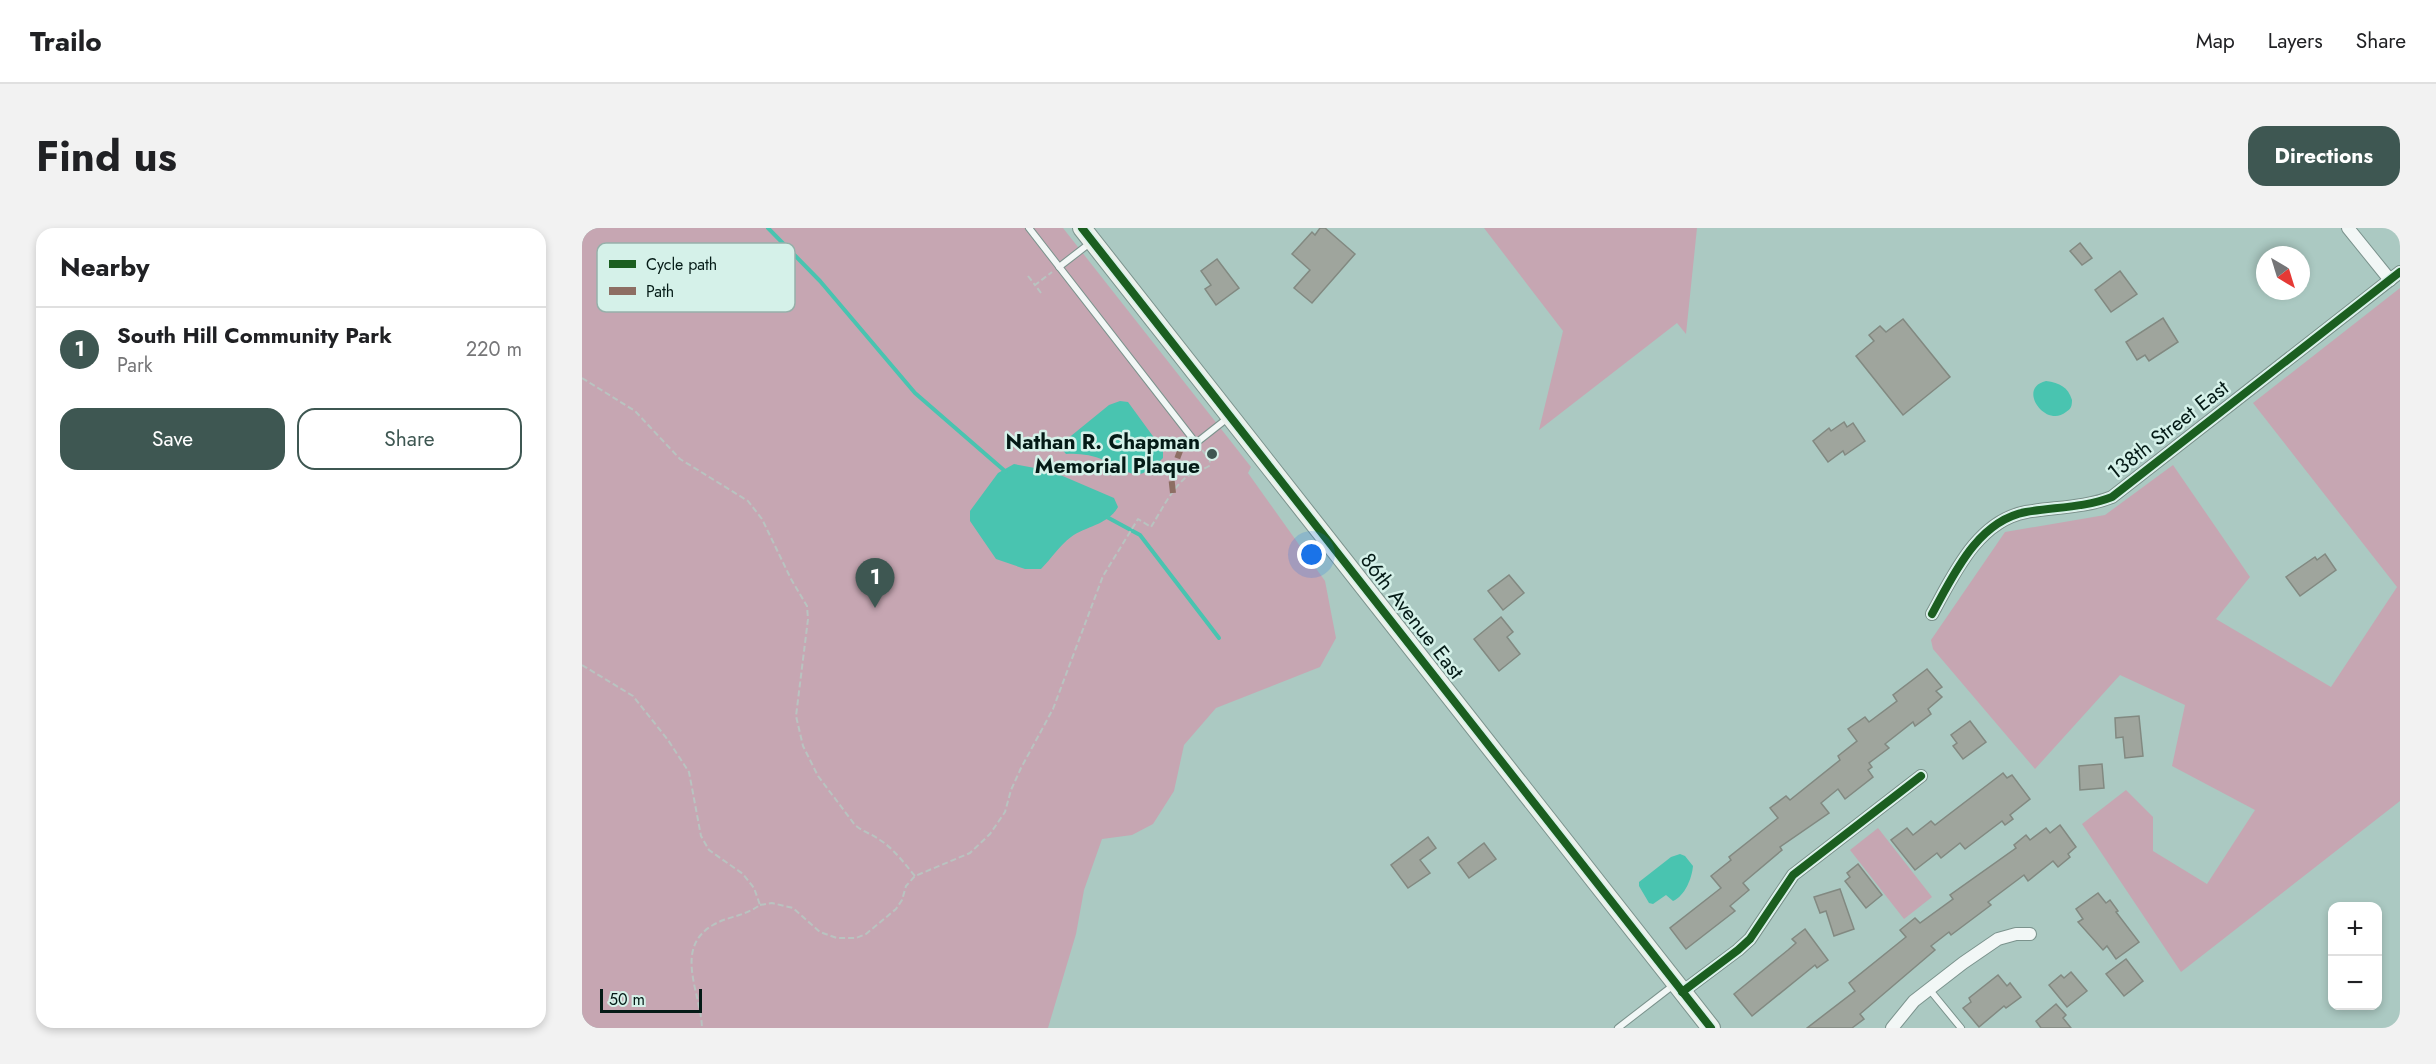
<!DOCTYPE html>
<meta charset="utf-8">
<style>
body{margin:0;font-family:Jost,sans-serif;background:#f2f2f2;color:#202124}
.controls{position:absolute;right:18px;bottom:18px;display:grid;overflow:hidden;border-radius:12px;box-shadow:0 3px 9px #0003}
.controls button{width:54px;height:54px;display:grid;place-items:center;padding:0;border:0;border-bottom:2px solid #e0e0e0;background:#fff;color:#202124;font:30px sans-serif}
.compass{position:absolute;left:1674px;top:18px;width:54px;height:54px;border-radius:50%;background:#fff;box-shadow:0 3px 9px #0003;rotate:142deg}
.scale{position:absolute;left:18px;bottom:15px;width:102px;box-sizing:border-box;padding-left:6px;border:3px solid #041a16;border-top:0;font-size:16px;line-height:21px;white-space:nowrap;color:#041a16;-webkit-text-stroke:4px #d5f1e9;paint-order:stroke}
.you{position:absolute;left:730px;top:327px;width:21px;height:21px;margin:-15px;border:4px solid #fff;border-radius:50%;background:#1a73e8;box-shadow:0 0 0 9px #1a73e833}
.badge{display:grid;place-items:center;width:39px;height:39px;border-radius:50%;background:#3e5752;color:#fff;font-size:20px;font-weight:700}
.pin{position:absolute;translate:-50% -50px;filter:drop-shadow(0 2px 3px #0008)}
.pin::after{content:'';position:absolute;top:32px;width:21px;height:18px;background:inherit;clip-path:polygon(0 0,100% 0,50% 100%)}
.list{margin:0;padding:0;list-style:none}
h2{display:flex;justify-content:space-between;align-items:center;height:78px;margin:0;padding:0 24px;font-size:26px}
h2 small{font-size:20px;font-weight:400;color:#757577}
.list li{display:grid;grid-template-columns:39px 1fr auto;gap:18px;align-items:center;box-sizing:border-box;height:84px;padding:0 24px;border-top:2px solid #e0e0e0}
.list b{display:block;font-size:22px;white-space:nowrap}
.list p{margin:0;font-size:20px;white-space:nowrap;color:#757577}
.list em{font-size:20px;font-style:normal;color:#757577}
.actions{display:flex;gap:12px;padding:18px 24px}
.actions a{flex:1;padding:14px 0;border:2px solid #3e5752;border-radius:18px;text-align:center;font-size:21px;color:#3e5752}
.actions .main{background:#3e5752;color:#fff}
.map{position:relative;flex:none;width:1818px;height:800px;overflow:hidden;border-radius:18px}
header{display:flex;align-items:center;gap:36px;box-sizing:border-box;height:84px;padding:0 30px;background:#fff;border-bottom:2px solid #e0e0e0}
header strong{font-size:28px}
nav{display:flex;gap:33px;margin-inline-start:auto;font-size:21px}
.intro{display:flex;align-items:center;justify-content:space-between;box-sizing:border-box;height:144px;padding:0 36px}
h1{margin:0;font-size:42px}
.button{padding:15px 27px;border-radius:18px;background:#3e5752;color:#fff;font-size:21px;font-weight:700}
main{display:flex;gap:36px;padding:0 36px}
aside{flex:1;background:#fff;border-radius:18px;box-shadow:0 3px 9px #0003}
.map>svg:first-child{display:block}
.green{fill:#c6a6b2}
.water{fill:#49c4b0}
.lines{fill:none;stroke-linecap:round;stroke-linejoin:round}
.stream{stroke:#49c4b0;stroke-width:4}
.building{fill:#9fa59d;stroke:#828981;stroke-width:1.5}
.lane-casing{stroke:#7b938d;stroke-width:8}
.street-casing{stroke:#7b938d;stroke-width:14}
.secondary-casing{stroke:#7b938d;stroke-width:20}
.path{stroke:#b9c3c0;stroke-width:2;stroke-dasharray:6 3;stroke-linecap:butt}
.lane{stroke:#f2f7f6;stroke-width:6}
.street{stroke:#f2f7f6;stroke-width:12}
.secondary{stroke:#ecf1ec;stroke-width:18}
.quiet{stroke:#8d6e63;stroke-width:6;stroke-dasharray:12 6;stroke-linecap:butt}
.cycleway-casing{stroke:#d5f1e9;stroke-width:11}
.cycleway{stroke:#1b5e20;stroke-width:8}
.poi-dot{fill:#3e5752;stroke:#d5f1e9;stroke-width:2}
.labels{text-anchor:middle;stroke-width:5;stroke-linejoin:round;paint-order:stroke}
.street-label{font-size:21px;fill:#041a16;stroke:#d5f1e9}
.poi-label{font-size:21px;font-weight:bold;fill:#041a16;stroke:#d5f1e9;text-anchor:end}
.key{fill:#d5f1e9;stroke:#96b0aa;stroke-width:1.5}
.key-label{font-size:16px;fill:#041a16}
</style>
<header>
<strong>Trailo</strong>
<nav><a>Map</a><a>Layers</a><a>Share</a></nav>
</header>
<div class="intro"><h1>Find us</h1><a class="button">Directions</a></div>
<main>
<aside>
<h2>Nearby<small></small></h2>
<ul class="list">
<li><span class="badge">1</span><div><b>South Hill Community Park</b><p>Park</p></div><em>220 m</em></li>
</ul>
<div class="actions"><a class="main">Save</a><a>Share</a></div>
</aside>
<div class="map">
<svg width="1818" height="800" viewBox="0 0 1818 800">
<rect width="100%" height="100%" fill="#abc9c2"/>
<g class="green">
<polygon points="0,0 481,0 669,239 666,245 743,353 754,410 738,439 634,480 602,517 592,563 571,596 550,607 520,611 502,662 494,706 466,800 0,800"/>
<polygon points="902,0 1115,0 1104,106 1095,95 957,202 981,103"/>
<polygon points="1818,60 1818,573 1599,744 1500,596 1544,562 1571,589 1571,623 1625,656 1673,582 1590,538 1603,477 1538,447 1453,541 1351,421 1349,412 1423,304 1523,287 1591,237 1668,349 1634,391 1749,459 1815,359 1671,175"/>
<polygon points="1296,600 1350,669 1322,691 1268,622"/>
</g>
<g class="water">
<path d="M1464,153C1478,155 1486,159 1490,172C1490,178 1489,181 1484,184C1464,201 1434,160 1464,153Z"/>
<path d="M538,173L546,174L581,222V230C553,258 550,244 522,232C510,227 497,225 484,226L479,220L484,212L527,177Z"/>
<path d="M432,236L469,243L532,270L536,279C526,297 504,298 489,309C478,317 469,331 459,341H443L414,331L388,293V283L416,245Z"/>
<path d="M1098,626L1103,628L1111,638C1110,650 1103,668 1091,673L1084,667L1071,676L1067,675L1057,658V654L1089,629Z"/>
</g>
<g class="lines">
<g class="stream">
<polyline points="186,0 238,53 333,165 424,244"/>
<polyline points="523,288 558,307 637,410"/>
</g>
</g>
<g class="building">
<polygon points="738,0 743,0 773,26 730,75 712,60 728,42 710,26 730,4 733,7"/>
<polygon points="1498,15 1510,30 1500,37 1488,23"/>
<polygon points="635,31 657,60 634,77 623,61 629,57 619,43"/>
<polygon points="1538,43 1555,66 1529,84 1513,62"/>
<polygon points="1581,90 1596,114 1567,133 1563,127 1555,132 1544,114"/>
<polygon points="1321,91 1368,149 1321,187 1274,128 1292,113 1287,107 1298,98 1304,104"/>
<polygon points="1262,194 1265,199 1271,195 1283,213 1263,227 1261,223 1246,234 1231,213 1247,200 1249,203"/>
<polygon points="1743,326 1754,342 1718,368 1704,349 1733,329 1735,332"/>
<polygon points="927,347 942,365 921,382 906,363"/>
<polygon points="919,389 931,404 925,409 938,426 917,443 892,411"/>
<polygon points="1345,441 1360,459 1354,463 1360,469 1346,481 1349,486 1333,498 1331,494 1303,516 1307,520 1287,535 1290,539 1286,542 1291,549 1263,571 1256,561 1239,575 1247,585 1198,619 1200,622 1161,655 1167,662 1148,678 1153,683 1104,721 1088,700 1139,660 1129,648 1149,632 1147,629 1196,590 1188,580 1204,568 1208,572 1258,532 1256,528 1275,513 1266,501 1283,489 1287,494 1315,473 1311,467"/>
<polygon points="1557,488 1561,528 1543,530 1541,509 1534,510 1533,490"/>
<polygon points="1388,493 1404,514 1381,531 1371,518 1375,515 1369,507"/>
<polygon points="1520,536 1522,560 1498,562 1497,538"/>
<polygon points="1421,545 1425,550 1430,547 1448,571 1428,587 1431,591 1423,597 1420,593 1383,621 1378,615 1359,630 1355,625 1333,642 1309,612 1325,600 1331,607 1349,593 1353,597"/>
<polygon points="1478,597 1494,619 1486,626 1488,629 1476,639 1471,633 1446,653 1442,647 1406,674 1409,677 1369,707 1367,704 1349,718 1353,722 1278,786 1282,791 1270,800 1225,800 1273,763 1267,755 1324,709 1318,702 1333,690 1338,695 1371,671 1368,667 1434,620 1432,617 1444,607 1448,612 1464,600 1468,605"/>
<polygon points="846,609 854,620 838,632 848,645 826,660 809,637"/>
<polygon points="902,615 914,631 887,650 876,635"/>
<polygon points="1276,636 1300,667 1284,680 1263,653 1268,649 1265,645"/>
<polygon points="1258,661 1272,701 1252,708 1244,683 1238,685 1232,669"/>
<polygon points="1516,665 1524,675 1528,672 1536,683 1534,684 1557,714 1534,731 1525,718 1521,722 1496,694 1501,691 1494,681"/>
<polygon points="1223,701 1246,732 1235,740 1233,737 1170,788 1152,766 1206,722 1214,715 1210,711"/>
<polygon points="1544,731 1561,753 1542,768 1524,746"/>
<polygon points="1489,744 1505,763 1485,779 1467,757 1479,747 1482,750"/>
<polygon points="1416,747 1425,758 1428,755 1439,769 1424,780 1422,778 1397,799 1381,780 1389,774 1387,770"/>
<polygon points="1474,776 1484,787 1481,790 1489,800 1459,800 1454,793"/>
</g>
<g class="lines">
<g class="lane-casing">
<g id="lane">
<polyline points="447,0 614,215 647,189"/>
<polyline points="477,39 508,15"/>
<polyline points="1347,761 1379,800"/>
<polyline points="1036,800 1093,756"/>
</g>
</g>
<g class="street-casing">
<g id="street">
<polyline points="1766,0 1808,52"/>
<path d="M1350,386C1371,348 1395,293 1444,284C1472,279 1502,280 1530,269L1818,44"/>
<polyline points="1100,764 1156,722 1168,711 1211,647 1339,548"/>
<polyline points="1310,800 1332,773 1381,735 1416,711 1434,706 1448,706"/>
</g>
</g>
<g class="secondary-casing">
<polyline id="secondary" points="500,0 1129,800"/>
</g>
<g class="path">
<polyline points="446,48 453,57"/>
<polyline points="459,65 453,57 470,44"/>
<path d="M0,150L53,183L98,231L166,273L180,291L209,351L225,378L226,391L214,488L221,518L236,548L273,597C281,604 290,606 298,612C312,621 322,635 333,648"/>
<path d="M0,437L51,468L86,512L107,544L119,608L127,622L161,646L172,660L178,677C161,689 146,688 131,697C91,720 119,765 120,800"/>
<path d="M178,677L190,675L211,680L238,704L255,710H274L284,706L314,681L320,672L324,658L333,648L388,625L408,606L423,584L429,562L439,540L471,481L521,348L556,291L569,299C579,283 588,264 602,251C608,245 619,243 627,238L628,232L620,222"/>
</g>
<use href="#lane" class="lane"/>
<use href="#street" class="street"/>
<use href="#secondary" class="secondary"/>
<polyline class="quiet" points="591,265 589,247 598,223"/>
<g class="cycleway-casing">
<g id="cycleway">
<polyline points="500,0 1129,800"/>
<path d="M1350,386C1371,348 1395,293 1444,284C1472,279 1502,280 1530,269L1818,44"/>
<polyline points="1100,764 1156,722 1168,711 1211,647 1339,548"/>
</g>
</g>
<use href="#cycleway" class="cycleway"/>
</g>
<circle class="poi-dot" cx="630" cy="226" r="6"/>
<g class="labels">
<g class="street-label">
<text transform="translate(1586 202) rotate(-38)" y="7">138th Street East</text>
<text transform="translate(830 388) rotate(52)" y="7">86th Avenue East</text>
</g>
<g class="poi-label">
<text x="618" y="221">Nathan R. Chapman<tspan x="618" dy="24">Memorial Plaque</tspan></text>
</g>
</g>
<rect x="15" y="15" width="198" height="69" rx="9" class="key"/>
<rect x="27" y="32" width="27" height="8" fill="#1b5e20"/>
<rect x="27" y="59" width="27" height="8" fill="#8d6e63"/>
<g class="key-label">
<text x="64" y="42">Cycle path</text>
<text x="64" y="69">Path</text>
</g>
</svg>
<div class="controls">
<button>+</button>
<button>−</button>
</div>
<svg class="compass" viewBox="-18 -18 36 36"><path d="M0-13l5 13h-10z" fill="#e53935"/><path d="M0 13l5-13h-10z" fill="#757577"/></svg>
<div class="scale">50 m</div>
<div class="you"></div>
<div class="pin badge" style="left:293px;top:380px">1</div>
</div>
</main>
